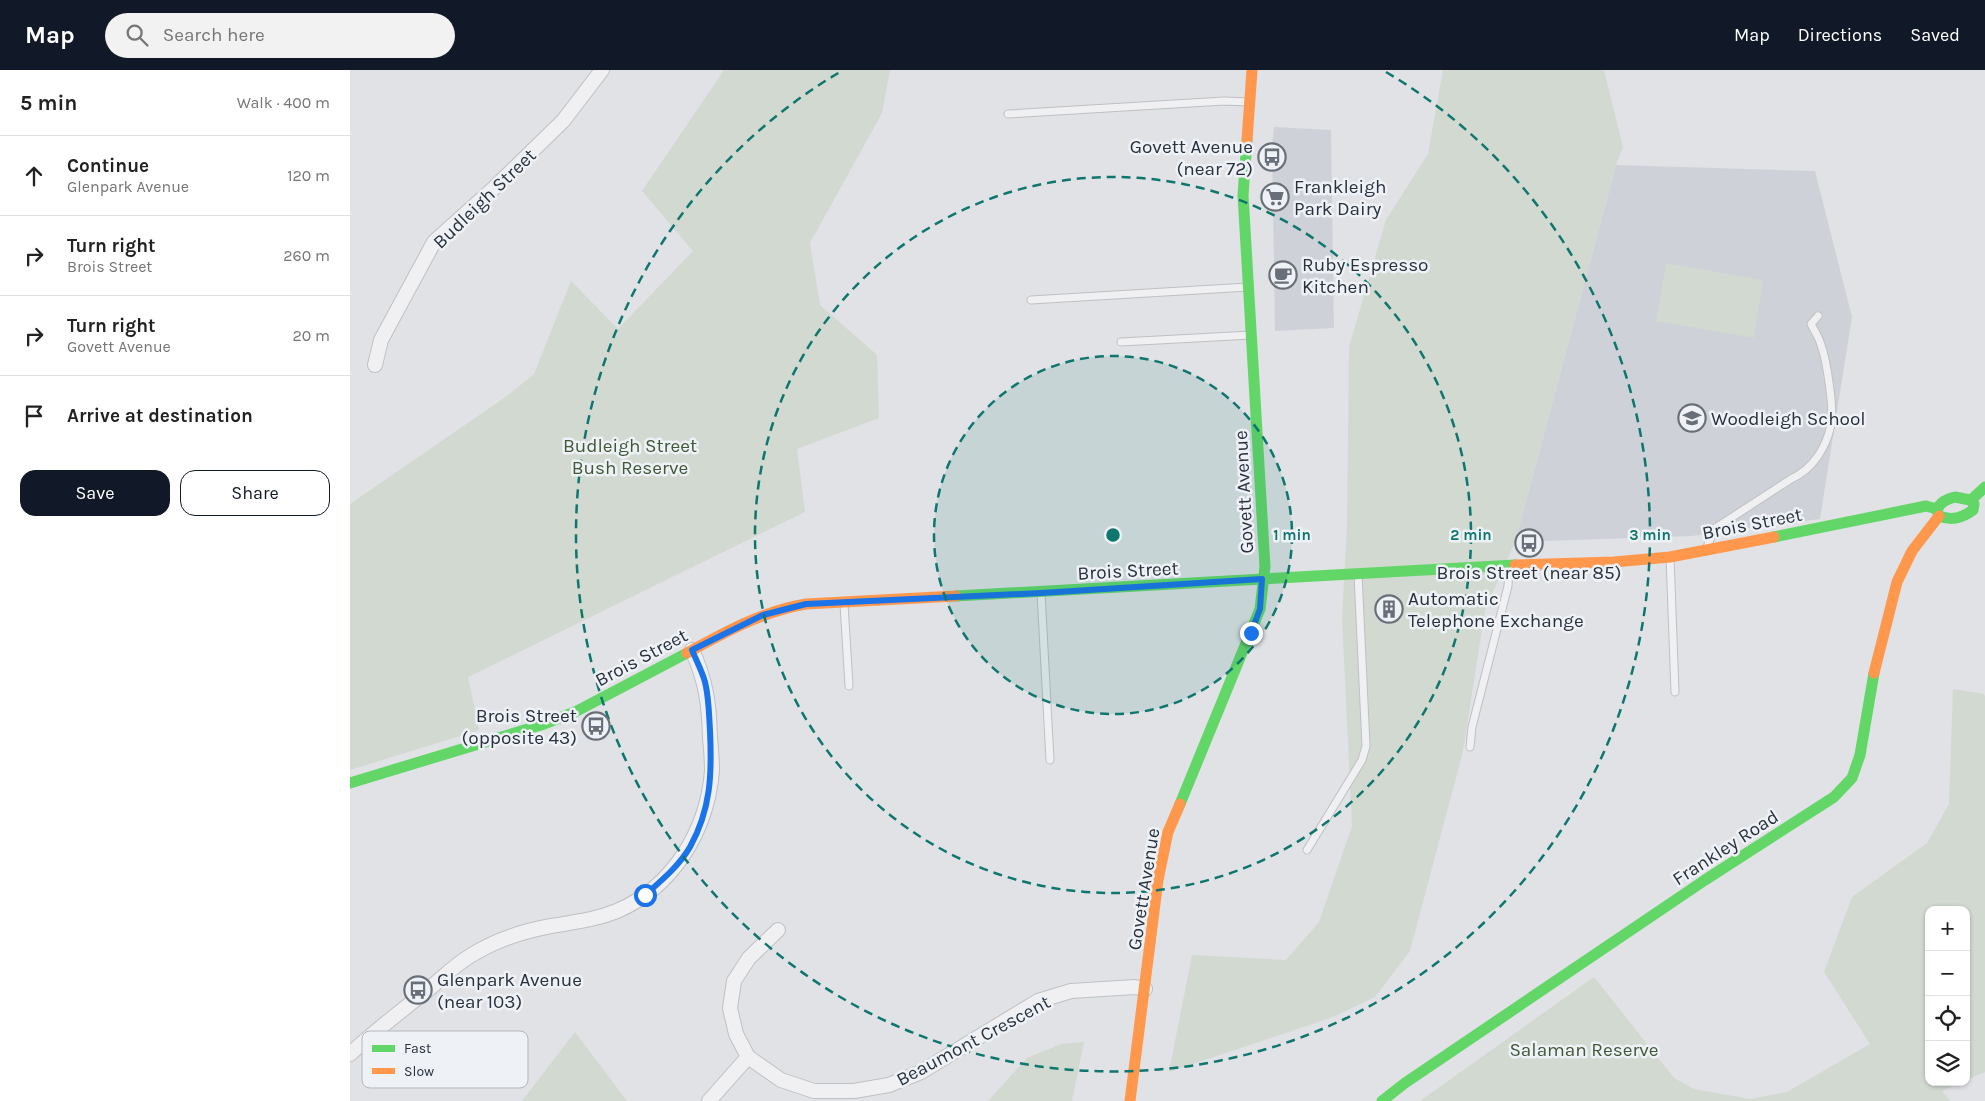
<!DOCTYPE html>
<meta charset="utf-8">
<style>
body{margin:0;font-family:Karla,sans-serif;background:#f2f2f2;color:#222}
.controls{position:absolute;right:15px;bottom:15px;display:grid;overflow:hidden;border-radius:10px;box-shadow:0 1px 4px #0004}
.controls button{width:45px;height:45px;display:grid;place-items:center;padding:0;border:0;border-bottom:1px solid #e0e0e0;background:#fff;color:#222;font:25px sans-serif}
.stop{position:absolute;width:15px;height:15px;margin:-11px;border:4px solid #1a73e8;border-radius:50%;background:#fff}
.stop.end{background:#1a73e8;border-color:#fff;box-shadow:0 1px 5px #0008}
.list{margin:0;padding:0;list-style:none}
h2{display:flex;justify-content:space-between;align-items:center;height:65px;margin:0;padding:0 20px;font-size:21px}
h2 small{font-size:16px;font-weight:400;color:#767676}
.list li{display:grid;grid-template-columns:32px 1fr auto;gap:15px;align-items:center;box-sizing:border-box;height:80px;padding:0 20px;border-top:1px solid #e0e0e0}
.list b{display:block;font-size:19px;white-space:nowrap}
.list p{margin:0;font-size:16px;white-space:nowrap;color:#767676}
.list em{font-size:16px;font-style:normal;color:#767676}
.actions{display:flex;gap:10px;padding:15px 20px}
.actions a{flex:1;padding:11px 0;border:1px solid #111827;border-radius:15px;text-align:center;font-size:18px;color:#111827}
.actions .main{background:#111827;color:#fff}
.icon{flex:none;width:28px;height:28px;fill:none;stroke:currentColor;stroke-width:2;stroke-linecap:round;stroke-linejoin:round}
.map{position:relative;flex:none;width:1635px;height:1031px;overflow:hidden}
header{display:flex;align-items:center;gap:30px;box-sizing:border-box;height:70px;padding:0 25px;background:#111827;color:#fff}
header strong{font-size:24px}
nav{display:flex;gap:28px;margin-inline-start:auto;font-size:18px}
.search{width:350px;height:45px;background:#f2f2f2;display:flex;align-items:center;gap:12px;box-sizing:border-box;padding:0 18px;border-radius:28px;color:#767676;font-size:19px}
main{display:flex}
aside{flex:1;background:#fff}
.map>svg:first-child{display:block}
.built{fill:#ced2d8}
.green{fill:#d1d9d1}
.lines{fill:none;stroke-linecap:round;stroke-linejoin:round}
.lane-casing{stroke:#bec0c3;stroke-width:9}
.street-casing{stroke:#bec0c3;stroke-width:16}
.lane{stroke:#f0f0f2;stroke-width:7}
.street{stroke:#f0f0f2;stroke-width:14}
.fast{stroke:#63d668;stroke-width:11}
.slow{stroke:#ff974d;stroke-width:11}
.route{stroke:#1a73e8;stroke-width:6}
.ring{fill:none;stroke:#0f766e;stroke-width:2.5;stroke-dasharray:9 6}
.labels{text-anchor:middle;stroke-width:5;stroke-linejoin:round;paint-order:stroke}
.poi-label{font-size:19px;fill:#28313d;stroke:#eef1f5;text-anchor:start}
.street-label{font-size:19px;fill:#28313d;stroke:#eef1f5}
.park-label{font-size:19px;fill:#3f5836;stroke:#eef1f5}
.key{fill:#eef1f5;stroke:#b3b7be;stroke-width:1}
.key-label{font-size:14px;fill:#28313d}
.centre{fill:#0f766e;stroke:#eef1f5;stroke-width:2.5}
.ring-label{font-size:15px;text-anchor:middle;font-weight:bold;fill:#0f766e;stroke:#eef1f5;stroke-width:5;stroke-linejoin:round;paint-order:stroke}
</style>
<header>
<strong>Map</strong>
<div class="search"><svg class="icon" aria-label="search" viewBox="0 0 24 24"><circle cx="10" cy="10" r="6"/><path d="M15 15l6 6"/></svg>Search here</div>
<nav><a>Map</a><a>Directions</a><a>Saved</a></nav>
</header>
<main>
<aside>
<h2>5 min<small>Walk · 400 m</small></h2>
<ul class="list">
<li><svg class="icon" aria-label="ahead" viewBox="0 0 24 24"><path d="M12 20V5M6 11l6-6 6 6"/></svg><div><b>Continue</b><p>Glenpark Avenue</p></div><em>120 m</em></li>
<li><svg class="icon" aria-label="right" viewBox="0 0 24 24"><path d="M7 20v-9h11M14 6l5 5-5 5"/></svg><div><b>Turn right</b><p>Brois Street</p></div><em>260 m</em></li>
<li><svg class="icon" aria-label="right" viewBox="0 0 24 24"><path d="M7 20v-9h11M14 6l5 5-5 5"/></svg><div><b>Turn right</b><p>Govett Avenue</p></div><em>20 m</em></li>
<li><svg class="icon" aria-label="arrive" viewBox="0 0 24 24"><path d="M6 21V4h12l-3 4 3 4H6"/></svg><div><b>Arrive at destination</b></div></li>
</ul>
<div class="actions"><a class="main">Save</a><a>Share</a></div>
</aside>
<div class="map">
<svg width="1635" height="1031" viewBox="0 0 1635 1031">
<rect width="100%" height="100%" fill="#e0e2e5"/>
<g class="built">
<polygon points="924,57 981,60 984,258 925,261 922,76"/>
<polygon points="1266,95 1465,101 1502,247 1470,449 1342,466 1165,472"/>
</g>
<g class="green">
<polygon points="374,0 540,0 532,43 460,173 470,235 527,285 529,348 447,379 455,442 118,607 129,660 0,700 0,434 157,326 184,304 221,211 268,259 343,181 292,121"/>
<polygon points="1093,0 1254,0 1273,77 1266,95 1165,472 1135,540 1113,681 1060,881 1025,927 983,947 819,1002 842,885 936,890 969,852 1002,756 992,547 997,457 999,277 1036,150 1078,84"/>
<polygon points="1316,193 1413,210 1404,268 1306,251"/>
<polygon points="1603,619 1634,624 1635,627 1635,1002 1616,1010 1616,840 1579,840 1579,1012 1612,1012 1592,1021 1600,1031 1070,1031 1244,907 1324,1008 1344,1019 1400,1029 1437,1022 1520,974 1474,902 1502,827 1577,773 1599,734"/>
<polygon points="225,962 277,1031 172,1031"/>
<polygon points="734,972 722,1031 638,1031 677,988 711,974"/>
</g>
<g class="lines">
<g class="lane-casing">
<g id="lane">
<polyline points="658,44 874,31 899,32"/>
<polyline points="681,230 898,217"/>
<polyline points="771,272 901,265"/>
<path d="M1357,477L1364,459L1441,409C1463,399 1476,378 1481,355C1484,339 1477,291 1471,275C1469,267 1464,260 1461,254L1468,246"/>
<polyline points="1320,487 1325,622"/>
<polyline points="691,523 700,690"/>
<polyline points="494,534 499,616"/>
<polyline points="1120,677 1122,657 1158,516 1159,497"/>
<polyline points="957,780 1012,690 1016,676 1008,504"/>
</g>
</g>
<g class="street-casing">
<g id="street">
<polyline points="25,295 31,270 84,172 143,119 213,51 252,0"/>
<polyline points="428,860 399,888 384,911 380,938 386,964 398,987 431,1010 464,1021 504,1021 539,1015 571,1002 688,931 721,921 785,917 795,919"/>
<path d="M0,984C25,961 52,940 79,919C92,908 105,895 120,886C144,871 173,861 201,856C224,852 245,850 267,841C323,817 357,761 362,701C362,690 361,678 360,667C359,633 356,611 342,580"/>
<polyline points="359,1031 398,987"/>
</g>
</g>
<use href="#lane" class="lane"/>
<use href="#street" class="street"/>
<g class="fast">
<path d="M1605,427L1620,430L1624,434L1623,440C1612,448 1602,451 1589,446L1587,441C1589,432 1597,429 1605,427Z"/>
<polyline points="1621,430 1635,417"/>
<polyline points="1424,467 1576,436 1587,439"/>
<polyline points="606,526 1165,495"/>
<polyline points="0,713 191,655 225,642 337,583"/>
<polyline points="830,734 910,539 915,497 893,125 897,70"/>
<polyline points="1032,1031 1055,1013 1355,810 1484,727 1502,708 1510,685 1524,603"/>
</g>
<g class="slow">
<polyline points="897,70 902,0"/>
<polyline points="1165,495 1264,492 1320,487 1424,467"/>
<path d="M337,583C375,562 413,541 456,534L606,526"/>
<polyline points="1524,603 1547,512 1562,481 1589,446"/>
<polyline points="780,1031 808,810 818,762 830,734"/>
</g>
</g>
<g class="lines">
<path class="route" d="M295,825C311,811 329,796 340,777C361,739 362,704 360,661C359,645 359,628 355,612C352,601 346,590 342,580L413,545L456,534L691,523L912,509L910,539L901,563"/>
</g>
<circle cx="763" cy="465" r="179" fill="#0f766e" fill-opacity=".12"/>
<g class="ring">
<circle cx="763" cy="465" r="179"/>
<circle cx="763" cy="465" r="358"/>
<path d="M1036 2A537 537 0 1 1 490 2"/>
</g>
<defs>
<g id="bus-ring" transform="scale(1.4375)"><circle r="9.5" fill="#eef1f5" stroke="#686f78" stroke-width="1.5"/><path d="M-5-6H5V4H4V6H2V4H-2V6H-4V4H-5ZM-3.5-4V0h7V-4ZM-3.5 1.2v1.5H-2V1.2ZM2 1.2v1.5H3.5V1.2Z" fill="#686f78"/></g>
<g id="supermarket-ring" transform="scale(1.4375)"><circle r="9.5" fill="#eef1f5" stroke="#686f78" stroke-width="1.5"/><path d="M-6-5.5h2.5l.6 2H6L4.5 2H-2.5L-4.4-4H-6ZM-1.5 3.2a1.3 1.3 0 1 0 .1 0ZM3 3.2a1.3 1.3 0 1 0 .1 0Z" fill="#686f78"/></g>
<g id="cafe-ring" transform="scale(1.4375)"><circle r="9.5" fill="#eef1f5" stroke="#686f78" stroke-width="1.5"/><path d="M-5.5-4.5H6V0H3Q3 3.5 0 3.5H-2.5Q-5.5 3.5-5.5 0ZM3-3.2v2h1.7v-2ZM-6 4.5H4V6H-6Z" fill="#686f78"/></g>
<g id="school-ring" transform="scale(1.4375)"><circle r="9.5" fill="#eef1f5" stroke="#686f78" stroke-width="1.5"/><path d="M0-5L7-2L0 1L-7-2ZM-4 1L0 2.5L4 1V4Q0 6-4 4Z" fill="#686f78"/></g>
<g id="building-ring" transform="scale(1.4375)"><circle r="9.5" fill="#eef1f5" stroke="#686f78" stroke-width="1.5"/><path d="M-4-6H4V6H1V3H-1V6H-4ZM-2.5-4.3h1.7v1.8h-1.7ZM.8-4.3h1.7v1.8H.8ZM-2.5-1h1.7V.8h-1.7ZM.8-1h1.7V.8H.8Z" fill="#686f78"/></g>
</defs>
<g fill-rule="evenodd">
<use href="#bus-ring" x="922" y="87"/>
<use href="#supermarket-ring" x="925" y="127"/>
<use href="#cafe-ring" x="933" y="205"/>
<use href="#school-ring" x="1342" y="348"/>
<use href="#bus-ring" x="1179" y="473"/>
<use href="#building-ring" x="1039" y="539"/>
<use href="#bus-ring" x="246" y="656"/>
<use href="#bus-ring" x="68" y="920"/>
</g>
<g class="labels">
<g class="poi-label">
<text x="903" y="83" text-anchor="end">Govett Avenue<tspan x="903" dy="22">(near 72)</tspan></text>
<text x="944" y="123">Frankleigh<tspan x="944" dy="22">Park Dairy</tspan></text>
<text x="952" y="201">Ruby Espresso<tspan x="952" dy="22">Kitchen</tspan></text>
<text x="1361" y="355">Woodleigh School</text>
<text x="1179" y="509" text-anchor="middle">Brois Street (near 85)</text>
<text x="1058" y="535">Automatic<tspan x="1058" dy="22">Telephone Exchange</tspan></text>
<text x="227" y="652" text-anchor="end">Brois Street<tspan x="227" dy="22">(opposite 43)</tspan></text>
<text x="87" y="916">Glenpark Avenue<tspan x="87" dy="22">(near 103)</tspan></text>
</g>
<g class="street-label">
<text transform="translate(134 128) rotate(-44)" y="7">Budleigh Street</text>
<text transform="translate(893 422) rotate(-93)" y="7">Govett Avenue</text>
<text transform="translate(1402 453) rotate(-11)" y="7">Brois Street</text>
<text transform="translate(778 500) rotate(-3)" y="7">Brois Street</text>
<text transform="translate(291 587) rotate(-28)" y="7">Brois Street</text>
<text transform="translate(1375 777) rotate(-33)" y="7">Frankley Road</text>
<text transform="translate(793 819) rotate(-81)" y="7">Govett Avenue</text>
<text transform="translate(623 970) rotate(-28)" y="7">Beaumont Crescent</text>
</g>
<g class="park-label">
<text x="280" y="382">Budleigh Street<tspan x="280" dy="22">Bush Reserve</tspan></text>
<text x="1234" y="986">Salaman Reserve</text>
</g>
</g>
<rect x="12" y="961" width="166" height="57" rx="8" class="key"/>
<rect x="22" y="975" width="23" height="7" fill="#63d668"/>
<rect x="22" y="998" width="23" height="6" fill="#ff974d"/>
<g class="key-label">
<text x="54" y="983">Fast</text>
<text x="54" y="1006">Slow</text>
</g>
<circle cx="763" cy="465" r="8" class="centre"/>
<g class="ring-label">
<text x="942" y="470">1 min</text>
<text x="1121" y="470">2 min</text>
<text x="1300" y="470">3 min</text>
</g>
</svg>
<div class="controls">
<button>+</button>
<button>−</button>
<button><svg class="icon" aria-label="locate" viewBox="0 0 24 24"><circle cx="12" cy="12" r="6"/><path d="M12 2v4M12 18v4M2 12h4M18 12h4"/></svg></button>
<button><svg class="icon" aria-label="layers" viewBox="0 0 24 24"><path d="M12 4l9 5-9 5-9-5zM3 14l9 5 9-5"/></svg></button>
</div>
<div class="stop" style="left:295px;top:825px"></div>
<div class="stop end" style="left:901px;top:563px"></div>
</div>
</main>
